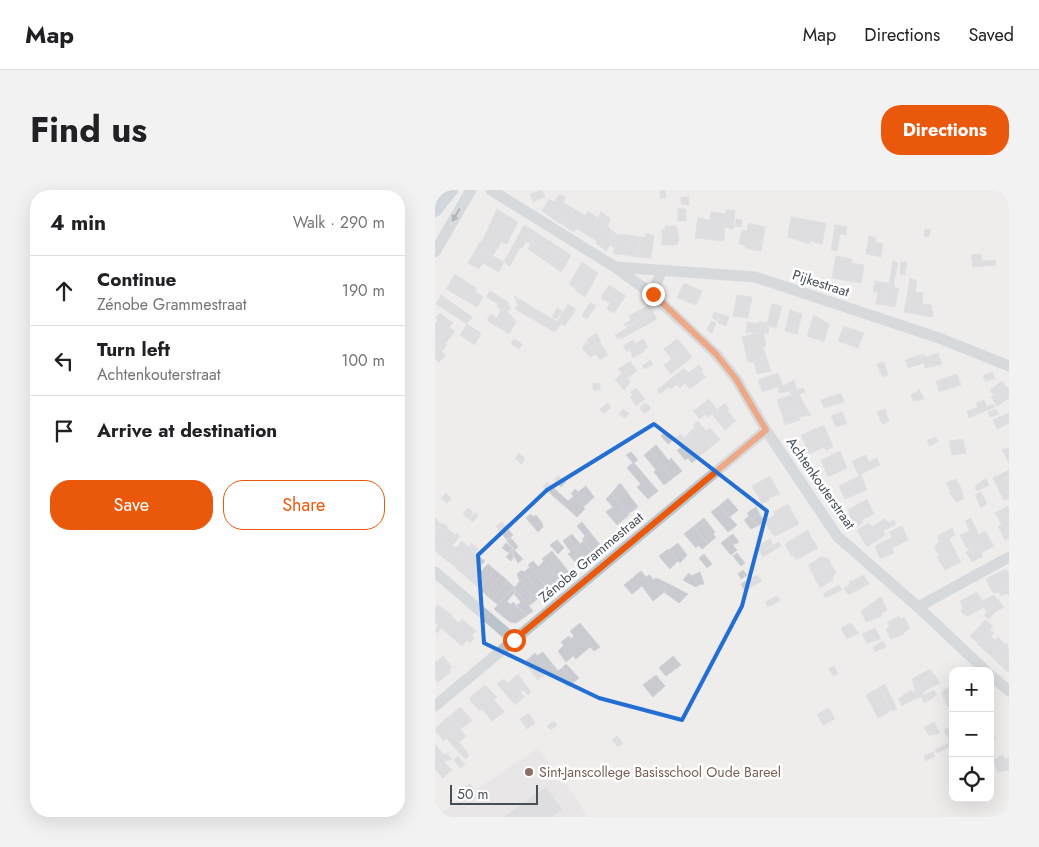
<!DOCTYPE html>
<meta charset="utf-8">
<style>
body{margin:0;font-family:Jost,sans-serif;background:#f2f2f2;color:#202124}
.controls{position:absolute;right:15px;bottom:15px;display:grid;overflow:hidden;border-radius:10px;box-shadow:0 5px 20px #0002}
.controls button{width:45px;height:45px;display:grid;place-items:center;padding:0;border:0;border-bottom:1px solid #e0e0e0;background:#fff;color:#202124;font:25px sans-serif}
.scale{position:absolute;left:15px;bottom:12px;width:88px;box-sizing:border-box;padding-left:5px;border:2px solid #464f58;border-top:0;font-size:14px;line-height:18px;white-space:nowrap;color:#464f58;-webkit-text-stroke:4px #fff;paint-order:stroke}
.stop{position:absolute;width:15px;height:15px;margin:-11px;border:4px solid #ea580c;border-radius:50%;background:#fff}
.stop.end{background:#ea580c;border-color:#fff;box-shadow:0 1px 5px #0008}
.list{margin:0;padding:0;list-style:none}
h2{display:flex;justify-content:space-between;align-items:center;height:65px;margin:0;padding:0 20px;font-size:21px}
h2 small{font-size:16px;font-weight:400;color:#757577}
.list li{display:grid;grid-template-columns:32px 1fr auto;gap:15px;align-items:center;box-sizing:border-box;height:70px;padding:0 20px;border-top:1px solid #e0e0e0}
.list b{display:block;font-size:19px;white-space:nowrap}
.list p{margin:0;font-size:16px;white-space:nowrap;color:#757577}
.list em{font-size:16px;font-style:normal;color:#757577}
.actions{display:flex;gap:10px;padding:15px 20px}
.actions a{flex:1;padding:11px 0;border:1px solid #ea580c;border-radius:20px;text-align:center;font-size:18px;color:#ea580c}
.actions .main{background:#ea580c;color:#fff}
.icon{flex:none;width:28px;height:28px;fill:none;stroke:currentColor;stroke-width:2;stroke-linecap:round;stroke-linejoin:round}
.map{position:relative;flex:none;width:574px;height:627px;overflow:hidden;border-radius:20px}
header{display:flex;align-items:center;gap:30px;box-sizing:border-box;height:70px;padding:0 25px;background:#fff;border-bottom:1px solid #e0e0e0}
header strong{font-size:24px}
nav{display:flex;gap:28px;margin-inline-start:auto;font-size:18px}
.intro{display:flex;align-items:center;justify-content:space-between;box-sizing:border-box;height:120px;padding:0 30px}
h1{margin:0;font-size:35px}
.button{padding:12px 22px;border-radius:20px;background:#ea580c;color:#fff;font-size:18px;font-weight:700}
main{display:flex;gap:30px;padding:0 30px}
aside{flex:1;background:#fff;border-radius:20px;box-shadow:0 5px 20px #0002}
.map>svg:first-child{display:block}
.education{fill:#e0dddd}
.building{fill:#cacbd1;stroke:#d0d2d8}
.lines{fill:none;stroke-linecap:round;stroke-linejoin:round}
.minor{stroke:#bbc4cb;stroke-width:11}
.major{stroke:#adbcca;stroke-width:14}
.oneway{fill:#69727a}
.route{stroke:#ea580c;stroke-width:6}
.marked{fill:none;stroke:#226ed3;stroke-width:4;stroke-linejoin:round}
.education-dot{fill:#8d6e63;stroke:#fff;stroke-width:2}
.labels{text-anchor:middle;stroke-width:5;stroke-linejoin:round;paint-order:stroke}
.street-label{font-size:14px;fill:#464f58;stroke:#fff}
.education-label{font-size:14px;fill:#785e54;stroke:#fff;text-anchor:start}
</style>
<header>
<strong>Map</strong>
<nav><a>Map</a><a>Directions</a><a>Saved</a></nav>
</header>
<div class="intro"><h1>Find us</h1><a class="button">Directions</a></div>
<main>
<aside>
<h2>4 min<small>Walk · 290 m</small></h2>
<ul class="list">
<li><svg class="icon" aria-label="ahead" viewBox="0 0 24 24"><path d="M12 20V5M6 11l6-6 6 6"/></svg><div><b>Continue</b><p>Zénobe Grammestraat</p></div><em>190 m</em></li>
<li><svg class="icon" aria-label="left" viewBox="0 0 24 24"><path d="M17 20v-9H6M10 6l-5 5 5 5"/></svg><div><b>Turn left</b><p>Achtenkouterstraat</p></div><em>100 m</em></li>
<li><svg class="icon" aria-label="arrive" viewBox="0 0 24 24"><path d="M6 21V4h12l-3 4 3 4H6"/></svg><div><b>Arrive at destination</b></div></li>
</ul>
<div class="actions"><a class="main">Save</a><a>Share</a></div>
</aside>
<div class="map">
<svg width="574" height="627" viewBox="0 0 574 627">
<rect width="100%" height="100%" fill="#efecec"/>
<polygon class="education" points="103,558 140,606 152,627 0,627"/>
<g class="building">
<polygon points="107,0 110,7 98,12 95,4"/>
<polygon points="225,0 230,0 231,8 225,8"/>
<polygon points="127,5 131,8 117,28 107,21 114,9 119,12 123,6"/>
<polygon points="246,7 254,7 254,15 246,14"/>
<polygon points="128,12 139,19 128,35 117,28"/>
<polygon points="243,18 251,19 251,31 243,31"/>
<polygon points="62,19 83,32 72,54 66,52 58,66 42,57 46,51 47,52"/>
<polygon points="139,19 150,26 139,42 128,35"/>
<polygon points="291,20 300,21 298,39 290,37"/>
<polygon points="153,21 163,28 152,45 141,38"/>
<polygon points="166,22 176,29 173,34 163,28"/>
<polygon points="276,22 291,24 289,51 260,48 263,28 275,30"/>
<polygon points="356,27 391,33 387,54 375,51 375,54 353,47"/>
<polygon points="163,28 174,35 162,51 152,45"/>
<polygon points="301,29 307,30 306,37 300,36"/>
<polygon points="313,33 330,37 328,51 321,50 319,60 311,58 309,55 304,54 307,40 312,41"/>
<polygon points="89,35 102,43 95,54 91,51 87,58 85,57 75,76 69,72"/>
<polygon points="400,35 412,37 411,45 405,44 402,61 396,60"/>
<polygon points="230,36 241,36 244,48 242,55 227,55 227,40 230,40"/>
<polygon points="172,37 182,44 171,61 161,53"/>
<polygon points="490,39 496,39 494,47 489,46"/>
<polygon points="102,43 113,50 103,66 93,59"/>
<polygon points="211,43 219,46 216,68 203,67 205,47 211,47"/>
<polygon points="182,44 193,45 191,65 179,64 179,58 175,55"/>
<polygon points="193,45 205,47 203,67 191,65"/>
<polygon points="434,46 441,48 438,65 431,64"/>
<polygon points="113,50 125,58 115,74 103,66"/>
<polygon points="321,50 328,51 326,61 319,60"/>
<polygon points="441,52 448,54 446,67 438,65"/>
<polygon points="42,57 69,72 64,82 48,73 44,79 33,73"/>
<polygon points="125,58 136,65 126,82 115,74"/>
<polygon points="546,64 547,70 537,71 536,65"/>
<polygon points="401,66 417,69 413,91 397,88"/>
<polygon points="560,70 561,75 538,77 537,72"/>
<polygon points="458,71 463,73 459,92 460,98 464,98 460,117 450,115"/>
<polygon points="147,72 156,78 142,100 134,94"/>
<polygon points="466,72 472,72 470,85 465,84"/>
<polygon points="416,73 429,75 426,93 413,91"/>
<polygon points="156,78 163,83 150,107 141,101"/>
<polygon points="20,84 42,99 40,102 48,107 42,117 11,99"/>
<polygon points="475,88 482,91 480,102 488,103 487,114 496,115 498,127 469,122"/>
<polygon points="440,91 454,93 450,115 441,114 443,102 438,102"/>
<polygon points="249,93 267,101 261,115 242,108"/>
<polygon points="174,95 191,106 179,123 172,119 175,113 166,108"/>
<polygon points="55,101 73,112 75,121 70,118 66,120 62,117 63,114 51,107"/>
<polygon points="6,105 37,127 32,134 1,114"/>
<polygon points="302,105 317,107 313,128 298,126"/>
<polygon points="79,106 126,134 120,142 80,119 83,115"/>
<polygon points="155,112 161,116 152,129 147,126"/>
<polygon points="133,114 141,119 130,136 122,132"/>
<polygon points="337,114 347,116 341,138 334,136 333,144 325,142 327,132 332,133"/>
<polygon points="214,115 218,122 191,137 189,134 196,130 194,126"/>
<polygon points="70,118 81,132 74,144 58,134 67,119"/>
<polygon points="122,118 127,121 122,129 117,127"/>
<polygon points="355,120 367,124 362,144 350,141"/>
<polygon points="218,122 222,129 186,149 185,147 182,149 180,145"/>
<polygon points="279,122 285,124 283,131 277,128"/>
<polygon points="5,123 18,133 14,137 20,141 10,154 0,146 0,135 3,130 1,128"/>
<polygon points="56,124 61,128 58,134 52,130"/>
<polygon points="286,124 294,127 291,136 283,133"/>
<polygon points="379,125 394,134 389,152 372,146"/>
<polygon points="276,131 281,133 277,143 272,140"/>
<polygon points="324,131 327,132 325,142 311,143 312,132 324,134"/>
<polygon points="32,134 46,143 40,155 25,145"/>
<polygon points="409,136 429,143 423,158 403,151"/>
<polygon points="325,142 328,142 331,156 328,157 336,181 322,184 319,172 313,172 307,147"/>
<polygon points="161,143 166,152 157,158 152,149"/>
<polygon points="0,146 12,155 6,162 0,157"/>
<polygon points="79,149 87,154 84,159 76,154"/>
<polygon points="208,149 213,157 209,159 210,161 198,168 195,160 192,162 188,156 198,150 200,154"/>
<polygon points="242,149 250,158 237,169 229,159"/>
<polygon points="152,152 161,164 155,167 147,158"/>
<polygon points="165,153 173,165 165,170 157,158"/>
<polygon points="0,157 11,165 4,172 0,169"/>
<polygon points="250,158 257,167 236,184 229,175"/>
<polygon points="503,163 507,174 490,178 489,173 473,178 471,173"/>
<polygon points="489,164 490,167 471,173 470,170"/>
<polygon points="215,170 218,174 210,179 207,176"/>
<polygon points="195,171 198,176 187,184 183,179"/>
<polygon points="449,172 453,185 447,187 442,174"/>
<polygon points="264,175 268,180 266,181 270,187 272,186 255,199 250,193 245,198 242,194 236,199 234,197 225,204 222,200 249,178 253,183"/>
<polygon points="198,176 202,181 184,194 180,189"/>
<polygon points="557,182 560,188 551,192 548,186"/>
<polygon points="343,183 348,196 359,190 362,200 344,203 343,197 327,202 323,190"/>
<polygon points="522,184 526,195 504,202 501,191"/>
<polygon points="192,188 195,192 189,200 184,194"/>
<polygon points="567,191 574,200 574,208 562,216 556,207 559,205 555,200"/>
<polygon points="158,193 165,194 165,200 158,200"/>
<polygon points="201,198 210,209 201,216 195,207 198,205 195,202"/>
<polygon points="368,198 370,202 364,204 370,216 347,224 342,210 356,205 355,202"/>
<polygon points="484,199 489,209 478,211 476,204 483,202 482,200"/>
<polygon points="406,203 409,212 389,218 386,210"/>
<polygon points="274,209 282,220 290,213 294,218 292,220 301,231 290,240 277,224 273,227 264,217"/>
<polygon points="549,210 552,217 558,214 560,217 534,228 532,221 543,217 541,213"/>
<polygon points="173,213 176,218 168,223 165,219"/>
<circle cx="210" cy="218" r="4.5"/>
<polygon points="370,216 376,225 364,227 365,230 350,235 347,224"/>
<polygon points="264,217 270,225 265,229 258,221"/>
<polygon points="188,219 194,223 190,228 184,224"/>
<polygon points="450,219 454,232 447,234 442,222"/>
<polygon points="561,219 564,224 555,227 553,222"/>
<polygon points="407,222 412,233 401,237 396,226"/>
<polygon points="574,223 574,233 562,239 558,230"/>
<polygon points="263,231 271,241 275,238 285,250 276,257 258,235"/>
<polygon points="389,235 398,257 391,260 390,257 374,264 366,245"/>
<polygon points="260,237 276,257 264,267 249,248"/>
<polygon points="230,242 237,251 233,254 226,246"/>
<polygon points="246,244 264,267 257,273 253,268 250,270 242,260 246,258 239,249"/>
<polygon points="501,247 503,252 494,256 492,250"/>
<polygon points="528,249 531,263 517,265 514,251"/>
<polygon points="221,255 234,271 236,268 247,281 238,288 215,260"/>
<polygon points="574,257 574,273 567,260"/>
<polygon points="215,260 238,288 229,295 219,282 221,280 209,265"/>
<polygon points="405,261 412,278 393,287 386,270"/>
<polygon points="196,262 203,270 199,273 223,301 213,309 202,297 206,294 192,278 198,273 191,265"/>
<polygon points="84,263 90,269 86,274 80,268"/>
<polygon points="431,265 434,272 420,278 417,271"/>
<polygon points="442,268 445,275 424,285 420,278"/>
<polygon points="574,280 574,287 561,294 558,288"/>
<polygon points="123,285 131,292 126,297 119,290"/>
<polygon points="426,285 432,300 410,309 404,296"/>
<polygon points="335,286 345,304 333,308 335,310 327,314 317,296"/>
<polygon points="574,287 574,308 569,310 561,294"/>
<polygon points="551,288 554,295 542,301 540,296"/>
<polygon points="521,289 525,296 515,301 511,293"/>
<polygon points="112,292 133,311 139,306 136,304 140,299 154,312 148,317 150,319 142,327 108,297"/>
<polygon points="184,294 186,294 203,317 193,324 176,304"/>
<polygon points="151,296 159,307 154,312 143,302"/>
<polygon points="525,296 529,308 522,312 514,303"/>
<polygon points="546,302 552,314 546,318 540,305"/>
<polygon points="11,303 16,308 12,313 6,308"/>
<polygon points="176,304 194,325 182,335 171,322 178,317 171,309"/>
<polygon points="293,308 303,320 295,327 284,316"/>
<polygon points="432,309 439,324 427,330 428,333 419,338 413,320"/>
<polygon points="353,314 359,325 334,339 330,331 340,325 338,322"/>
<polygon points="284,316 302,335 293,342 276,322"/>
<polygon points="573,316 574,319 574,334 567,319"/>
<polygon points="321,317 325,325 317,330 312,323"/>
<polygon points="33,318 38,322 33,329 28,324"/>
<polygon points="567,319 574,334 574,348 570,350 563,336 567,334 560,323"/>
<polygon points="40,323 43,325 38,332 34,329"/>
<polygon points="96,324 98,327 101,325 107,333 108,337 103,342 91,328"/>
<polygon points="325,325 330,332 322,336 317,330"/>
<polygon points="359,325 364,334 340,346 337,344 334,339"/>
<polygon points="314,326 322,336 316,339 309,330"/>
<polygon points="0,328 6,334 0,341"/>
<polygon points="269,328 280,342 278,344 281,347 273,354 259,336"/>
<polygon points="536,328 544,345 550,341 559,356 546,363 530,331"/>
<polygon points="450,329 453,333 426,347 422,340 434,333 436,337"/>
<polygon points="459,330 461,334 448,341 450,345 432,357 426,347"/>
<polygon points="67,332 78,345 72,350 61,336"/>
<polygon points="147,332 166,356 158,363 148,351 148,348 150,346 142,336"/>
<polygon points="6,334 10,334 14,340 0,356 0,341"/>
<polygon points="259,336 273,354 267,359 263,355 261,358 249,344"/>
<polygon points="467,336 469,341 457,347 454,342"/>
<polygon points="517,338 520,345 514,349 526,372 518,376 502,346"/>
<polygon points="14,340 20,345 4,364 0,361 0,356"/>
<polygon points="373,340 377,349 354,362 350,354"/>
<polygon points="469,341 473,350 457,358 459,363 445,369 440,356"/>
<polygon points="535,341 548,366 537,372 531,362 535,359 531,357 525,345"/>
<polygon points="22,343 25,346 17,355 21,358 11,370 4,364"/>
<polygon points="137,344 145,354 148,351 158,363 150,369 133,347"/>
<polygon points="298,344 304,352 298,355 292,348"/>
<polygon points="133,347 150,369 143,375 133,364 136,362 128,351"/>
<polygon points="76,348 83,357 80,360 72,351"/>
<polygon points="292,348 302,360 296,365 286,353"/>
<polygon points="335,349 338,355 325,362 321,357"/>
<polygon points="377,349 383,358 361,370 359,365 357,367 354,362"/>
<polygon points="122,350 129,358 123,364 115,355"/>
<polygon points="27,351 34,357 18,375 11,370"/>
<polygon points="505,351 517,376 510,380 502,367 504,366 500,358 501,354"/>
<polygon points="344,352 346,356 328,367 325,362"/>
<polygon points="37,353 43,359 40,363 34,357"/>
<polygon points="71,353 77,358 74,363 67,358"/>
<polygon points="243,353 252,365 245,373 234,360"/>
<polygon points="34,357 40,363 24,381 18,375"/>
<polygon points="78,359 88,369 83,373 79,366"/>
<polygon points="78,359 78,368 76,371 71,367"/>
<polygon points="233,359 243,371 235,379 224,366"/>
<polygon points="117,361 134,382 124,390 107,369"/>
<polygon points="40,363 47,369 31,387 24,381"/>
<polygon points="302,363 310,373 306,376 298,366"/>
<polygon points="269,364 277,374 272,378 264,368"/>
<polygon points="386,367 393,368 396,374 378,384 373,375"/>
<polygon points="47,369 50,371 43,378 47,381 37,392 31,387"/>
<polygon points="98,371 103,377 109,371 124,390 114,399 93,375"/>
<polygon points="53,374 60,380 44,398 37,392"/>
<polygon points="396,374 401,383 397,388 398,390 385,398 378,384"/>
<polygon points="95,377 114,400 107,405 89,382"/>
<polygon points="571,379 574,385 574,407 562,383"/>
<polygon points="60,380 66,385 50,404 44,398"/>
<polygon points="87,380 92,386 85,392 82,384"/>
<polygon points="308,380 312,385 306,389 303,384"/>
<polygon points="206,381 211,387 215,385 218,390 221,388 232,393 229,402 218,411 207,396 197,404 189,395"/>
<polygon points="265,382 269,394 264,395 256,386"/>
<polygon points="254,383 264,395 261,397 248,390"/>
<polygon points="562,383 572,403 566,406 564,402 558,403 551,389"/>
<polygon points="66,385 73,391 57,410 50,404"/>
<polygon points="322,385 327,391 310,401 306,394"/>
<polygon points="429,385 434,394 413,405 409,398 415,394 414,392"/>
<polygon points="92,386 107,405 101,410 85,392"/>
<polygon points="73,391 79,397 63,415 57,410"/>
<polygon points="85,391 101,410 94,416 79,398"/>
<polygon points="232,393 253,404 244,413 229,402"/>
<polygon points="404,395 407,400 391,408 388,404"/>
<polygon points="79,398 81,401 72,411 76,415 66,425 59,419"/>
<polygon points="81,401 98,421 91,426 82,415 86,412 79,404"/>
<polygon points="542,402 547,411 553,408 558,417 552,422 549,417 533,426 528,424 526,421 528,418 525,411"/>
<polygon points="559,405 569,417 560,422 553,408"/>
<polygon points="342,406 345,411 333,417 330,412"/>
<polygon points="446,407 452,420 446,424 447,426 431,432 426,421"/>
<polygon points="78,412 91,426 81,433 75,432 66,425"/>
<polygon points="3,415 17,425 2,443 0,441 3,435 0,432 0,418"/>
<polygon points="558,417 560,422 554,429 549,425"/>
<polygon points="16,426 24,433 27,429 41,441 37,445 39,448 35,453 32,450 27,456 6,438"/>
<polygon points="464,426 466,429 469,427 475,439 468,443 469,444 456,449 451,439 455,437 452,432"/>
<polygon points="550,430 558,436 543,453 535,446"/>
<polygon points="145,433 165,457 159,461 155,457 141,469 138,466 131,472 123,461 129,455 126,452 134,446 136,449 139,446 135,441"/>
<polygon points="416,433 424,443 412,449 406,438"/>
<polygon points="440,438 446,449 432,453 427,444"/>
<polygon points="555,440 559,443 556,446 560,450 550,461 542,454"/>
<polygon points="563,447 570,455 558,468 550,461"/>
<polygon points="448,451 451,457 440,462 438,457"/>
<polygon points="572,453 574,465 565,475 558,468"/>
<polygon points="108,462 123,481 127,478 139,492 132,497 123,487 118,487 113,482 103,490 89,473 100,463 102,466"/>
<polygon points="574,465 574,481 573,482 565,475"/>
<polygon points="8,466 17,477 14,480 16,482 3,492 0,488 0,473"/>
<polygon points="238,466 246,475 231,486 224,478"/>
<polygon points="131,474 144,488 139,492 127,478"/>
<polygon points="399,476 403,484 398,486 394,479"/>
<polygon points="495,479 505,493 488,502 489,505 472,513 468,505 476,500 477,502 480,501 477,489"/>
<polygon points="83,484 96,502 93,505 88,500 85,502 89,507 80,515 62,494 69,489 73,493"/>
<polygon points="221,485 230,496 218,507 208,495"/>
<polygon points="518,493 518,514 513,517 506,503"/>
<polygon points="450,494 462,519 457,521 444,497"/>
<polygon points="50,495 62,507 59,510 69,522 64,526 43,501"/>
<polygon points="444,498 456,521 443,528 431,505"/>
<polygon points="499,500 502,505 489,513 486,507"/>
<polygon points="43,501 64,526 57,531 47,519 45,521 34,509"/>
<polygon points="468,506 472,513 467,516 463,509"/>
<polygon points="25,517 37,530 26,539 15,526"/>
<polygon points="394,518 400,529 394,532 388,521"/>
<polygon points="388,521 394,532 388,535 382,524"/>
<polygon points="94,523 100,533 92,539 85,529"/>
<polygon points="15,526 31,546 24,552 7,532"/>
<polygon points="119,531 122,535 116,540 112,536"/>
<polygon points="7,532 31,561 34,566 30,569 11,548 9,551 0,540"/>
<polygon points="499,532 505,543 494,546 489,537"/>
<polygon points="518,535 518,546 513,548 509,540"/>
<polygon points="555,538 561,549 555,552"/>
<polygon points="182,546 188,553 183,557 177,550"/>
<polygon points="518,551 518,555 502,563 500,560"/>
<polygon points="0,554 9,565 12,563 17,569 9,572 17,580 12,584 0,569"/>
<polygon points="498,562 500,566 491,571 489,566"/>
<polygon points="568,565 570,569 574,568 574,580 563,582 558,570"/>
<polygon points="23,566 30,575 25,578 19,570"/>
<polygon points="0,569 12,584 8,588 0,579"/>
<polygon points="35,594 39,599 32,604 28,599"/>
<polygon points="111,597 127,619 117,627 69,627"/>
</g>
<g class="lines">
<g class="minor">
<polyline points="56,0 180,77 217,104 281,164 301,189 331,240 402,346 483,417 551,481"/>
<polyline points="0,62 36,0"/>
<polyline points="180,77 320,87 504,148 574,176"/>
<polyline points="217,104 227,80"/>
<polyline points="0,382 79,450"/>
<polyline points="483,417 574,367"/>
<polyline points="555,485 574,501"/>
<polyline points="0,516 331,240"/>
</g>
<polyline class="major" points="0,20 16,0"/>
</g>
<defs><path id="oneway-solid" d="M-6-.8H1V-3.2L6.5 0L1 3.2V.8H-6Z" transform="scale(1.25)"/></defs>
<use class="oneway" href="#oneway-solid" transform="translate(21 25) rotate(121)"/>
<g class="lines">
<polyline class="route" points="79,450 331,240 301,189 281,164 218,104"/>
</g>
<path d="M0 0H574V627H0ZM219,234L332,321L307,416L247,530L164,508L49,453L43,365L112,300Z" fill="#efecec" fill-opacity=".55" fill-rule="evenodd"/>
<path class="marked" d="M219,234L332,321L307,416L247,530L164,508L49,453L43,365L112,300Z"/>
<circle class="education-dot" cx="94" cy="582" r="5"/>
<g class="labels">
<g class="street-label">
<text transform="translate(386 93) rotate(18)" y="5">Pijkestraat</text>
<text transform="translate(386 293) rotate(55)" y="5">Achtenkouterstraat</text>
<text transform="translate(156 367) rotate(-40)" y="5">Zénobe Grammestraat</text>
</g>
<g class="education-label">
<text x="104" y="587">Sint-Janscollege Basisschool Oude Bareel</text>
</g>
</g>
</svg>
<div class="controls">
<button>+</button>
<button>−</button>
<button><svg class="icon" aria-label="locate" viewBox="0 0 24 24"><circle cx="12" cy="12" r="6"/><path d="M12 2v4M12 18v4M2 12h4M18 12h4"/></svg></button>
</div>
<div class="scale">50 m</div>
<div class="stop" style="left:79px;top:450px"></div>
<div class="stop end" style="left:218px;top:104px"></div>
</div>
</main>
